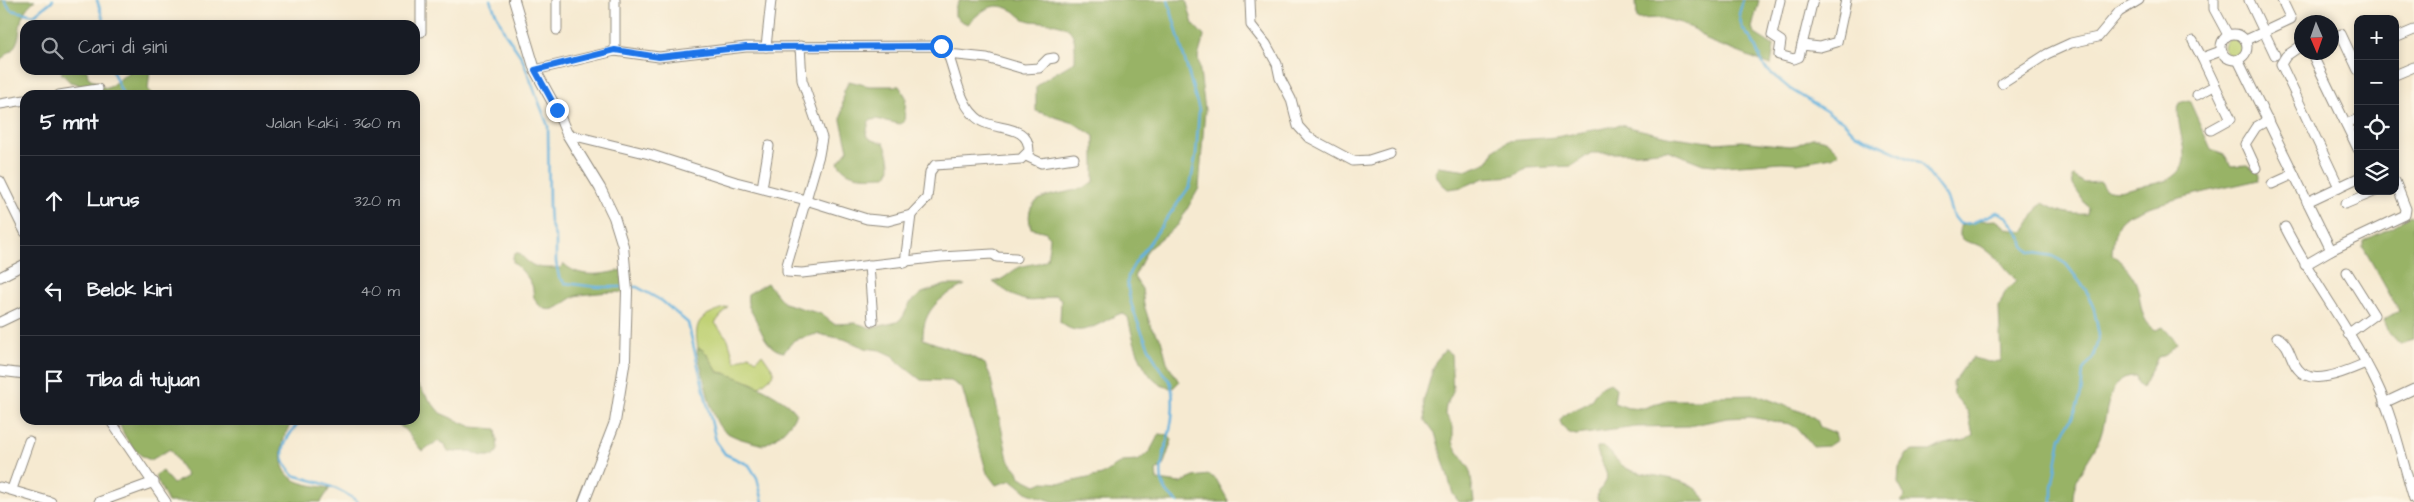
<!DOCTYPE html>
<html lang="id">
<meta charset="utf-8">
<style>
body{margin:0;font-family:"Architects Daughter",sans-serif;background:#242831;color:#f1f3f6}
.controls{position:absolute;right:15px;top:15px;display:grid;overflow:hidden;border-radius:10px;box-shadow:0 2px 8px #0003}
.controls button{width:45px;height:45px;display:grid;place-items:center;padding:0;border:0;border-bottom:1px solid #363941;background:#171b24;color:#f1f3f6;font:25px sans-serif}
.compass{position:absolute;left:2294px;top:15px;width:45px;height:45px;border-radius:50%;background:#171b24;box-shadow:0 2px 8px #0003;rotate:178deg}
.stop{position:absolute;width:15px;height:15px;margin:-11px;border:4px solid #1a73e8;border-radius:50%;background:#fff}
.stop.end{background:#1a73e8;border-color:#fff;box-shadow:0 1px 5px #0008}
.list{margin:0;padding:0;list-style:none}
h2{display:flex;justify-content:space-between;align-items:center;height:65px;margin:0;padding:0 20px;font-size:21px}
h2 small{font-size:16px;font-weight:400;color:#9ea1a6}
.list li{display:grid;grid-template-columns:32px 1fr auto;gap:15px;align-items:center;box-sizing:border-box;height:90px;padding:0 20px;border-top:1px solid #363941}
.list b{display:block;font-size:19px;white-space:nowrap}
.list em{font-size:16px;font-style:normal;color:#9ea1a6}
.icon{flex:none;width:28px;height:28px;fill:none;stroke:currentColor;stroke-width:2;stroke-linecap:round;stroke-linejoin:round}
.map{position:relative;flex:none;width:2414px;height:502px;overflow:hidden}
.search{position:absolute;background:#171b24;box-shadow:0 2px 8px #0003;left:20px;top:20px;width:400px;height:55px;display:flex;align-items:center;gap:12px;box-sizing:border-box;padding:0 18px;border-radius:15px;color:#9ea1a6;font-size:19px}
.panel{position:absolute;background:#171b24;box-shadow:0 2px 8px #0003;left:20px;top:90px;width:400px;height:335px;border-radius:15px}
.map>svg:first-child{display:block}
.green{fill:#c0d174;stroke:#767e50}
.forest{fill:#98b366;stroke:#626f48}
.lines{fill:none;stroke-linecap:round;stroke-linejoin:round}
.stream{stroke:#65b2de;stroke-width:2.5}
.minor-casing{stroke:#908a7e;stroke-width:11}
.tertiary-casing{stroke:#908a7e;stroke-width:12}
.minor{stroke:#fff;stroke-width:9}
.tertiary{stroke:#fff;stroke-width:10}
.route{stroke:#1a73e8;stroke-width:6}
</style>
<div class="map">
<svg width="2414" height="502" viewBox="0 0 2414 502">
<rect width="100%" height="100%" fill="#fcf5e5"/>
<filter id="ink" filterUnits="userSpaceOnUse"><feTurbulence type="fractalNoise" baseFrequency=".02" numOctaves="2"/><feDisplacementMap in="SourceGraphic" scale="10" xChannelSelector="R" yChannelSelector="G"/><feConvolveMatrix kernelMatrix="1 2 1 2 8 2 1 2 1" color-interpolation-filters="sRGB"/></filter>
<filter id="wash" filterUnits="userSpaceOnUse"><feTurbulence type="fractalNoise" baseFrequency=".0096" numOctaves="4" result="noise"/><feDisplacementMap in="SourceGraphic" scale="20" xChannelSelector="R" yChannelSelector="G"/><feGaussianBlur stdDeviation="1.12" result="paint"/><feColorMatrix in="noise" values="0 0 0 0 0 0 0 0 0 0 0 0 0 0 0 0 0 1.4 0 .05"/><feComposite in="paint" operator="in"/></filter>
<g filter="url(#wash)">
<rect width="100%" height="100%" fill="#f6ead1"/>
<g class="green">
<circle cx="2233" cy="47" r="9"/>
<path d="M728,307L715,323L728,339L735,362L749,355L756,360L762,354L774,371L772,376L759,387C748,379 745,383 736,379C727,375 730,373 718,372C712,364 708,350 698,348C693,320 701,315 728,307Z"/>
</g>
<g class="forest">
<path d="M0,0H35C13,18 25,32 14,47C11,53 4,55 0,61Z"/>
<path d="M965,0H1186L1193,24L1204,36L1198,57L1205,110L1199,188L1178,225L1148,249L1134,277L1142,289L1144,305L1151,327L1161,339L1167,362L1179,382L1173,388C1144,388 1133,340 1128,317L1122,313C1101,320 1082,342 1060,322L1061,299L1055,295C1026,307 1018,299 993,282C1005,280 1009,272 1020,267C1030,263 1039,265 1047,259L1050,239L1046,232L1031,228C1021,193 1056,196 1076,190C1082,189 1088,185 1094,182V136L1074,123L1036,111V87C1046,76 1063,70 1075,61C1076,31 1073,25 1042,22C1038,21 1031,22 1027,20C1022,19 1018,14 1014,11C994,0 983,9 968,24L961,21L955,16V8L959,1Z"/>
<polygon points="1636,0 1759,0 1752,28 1755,34 1774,46 1771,65 1709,41 1697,31 1681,23 1661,18 1637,19"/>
<polygon points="63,70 87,70 88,77 103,87 108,88 132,70 150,70 148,89 153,95 82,95 78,84 70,82 61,73"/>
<path d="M849,81L869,86H899L906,97L904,122L900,124L876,119L869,121L866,135L872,140L884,143C888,151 894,169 886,176C868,176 847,180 838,162L848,150L841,120L844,91Z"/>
<path d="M2189,100L2211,149L2224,154L2231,166L2247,165L2260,174L2258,180C2231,187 2137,204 2121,221C2115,227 2112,245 2112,254C2121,262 2130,270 2135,281C2143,297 2137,320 2156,330L2163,327L2177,343L2166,355L2158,357L2142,388L2138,384L2136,376C2130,376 2123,377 2118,382C2105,400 2107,419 2100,438C2091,460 2072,476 2073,502H1901L1905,496L1898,483L1899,468L1907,454L1913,451H1930L1944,444L1966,440L1973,435L1968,412L1954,395L1953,383L1967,363L1973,358L1989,362L2001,361L1999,307L2005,292L2016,281C2010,271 1992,253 1981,246C1973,242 1966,244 1960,236V226L1977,221L1996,220L2008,229L2024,232L2040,205L2043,203C2058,212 2069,215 2087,214L2088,208L2073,185L2072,177L2074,176L2084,183L2100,182L2105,189C2123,194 2130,187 2147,185C2209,176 2173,140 2179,103Z"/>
<polygon points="1620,125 1667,136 1716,143 1741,141 1789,146 1797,145 1812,138 1819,138 1827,141 1839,153 1832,157 1797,163 1782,162 1725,166 1703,164 1667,150 1638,153 1591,153 1572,166 1527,168 1514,176 1484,178 1463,187 1448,189 1441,183 1435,173 1438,166 1468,170 1488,162 1495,149 1508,141 1556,137"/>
<polygon points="2410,215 2414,217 2414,340 2400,344 2389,332 2384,320 2399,311 2363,247 2363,241 2397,225"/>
<path d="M516,253H519C534,270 539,268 560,268L564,264C582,281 609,273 630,268V293C612,291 597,293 580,295C566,297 554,320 538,304C531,297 535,290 531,283C527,275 519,268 513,262V256Z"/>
<path d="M767,283L784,303L821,314L834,324L856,323L871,328L897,322L903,317L910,303L922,293L945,285H965C941,296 922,310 923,339L970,356L985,364L990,375L1008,459L1018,471L1020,477L1036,485L1043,482L1065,483L1102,475L1122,462L1138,461L1150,451L1159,434L1169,435L1172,440L1163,466L1156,471L1157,480L1180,483L1194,477L1209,475L1216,479L1229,502H1055L1028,493L1012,480L996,485L987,473L962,388L951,381L921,380L898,362L894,356L880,350L865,348L844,339L817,334L809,336L794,340L784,352C768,350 762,333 756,320C751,310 746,306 748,294Z"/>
<path d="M698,348C708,350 712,364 718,372C735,374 787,397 796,413C790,427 777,439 763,445C750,441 730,438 720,427C710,414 703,370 697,352Z"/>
<polygon points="1445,350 1451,354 1453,392 1446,406 1445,413 1453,427 1453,442 1456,449 1470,469 1474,502 1459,502 1453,494 1435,433 1426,421 1424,400 1435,362"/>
<polygon points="415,382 440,413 472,427 496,429 498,450 494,456 482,456 471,451 448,452 445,444 438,441 422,451 405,430 393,420 415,420"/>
<path d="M1610,383L1616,388L1614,403L1628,408H1644L1667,400H1700L1715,396L1757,395L1810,415L1817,420L1820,427L1835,433L1837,440L1828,446L1813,447L1797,428L1790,424L1750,417L1727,418L1689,426L1636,427L1576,435C1567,433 1563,429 1560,421C1566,409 1576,411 1586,404C1598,396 1592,389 1610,383Z"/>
<path d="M122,420H294C287,428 283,438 282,448C278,483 302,484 330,488L321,502H168L155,476L162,471L173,484L187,476L170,449L151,460C136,456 125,439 120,425Z"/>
<path d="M1597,447H1605C1612,454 1619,465 1628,469C1651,479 1694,474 1706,502H1601L1597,499L1598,491C1618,475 1597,463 1597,447Z"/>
</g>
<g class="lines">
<g class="stream">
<polyline points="4,0 11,10 34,15 53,0"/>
<polyline points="97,0 105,25"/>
<polyline points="490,0 505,33 522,58 548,126 549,206 550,222 556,239 556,262 559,277 565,283 597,287 625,287"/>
<path d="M1168,0L1199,110L1196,155L1190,186L1135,263C1133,267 1129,272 1128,277C1124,299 1149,349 1160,369C1163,374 1170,379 1171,384C1174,398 1173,417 1170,430C1164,456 1150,484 1178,502"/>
<polyline points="1743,0 1739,14 1742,28 1752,40 1765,68 1790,89 1844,122 1856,134 1921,164 1947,198 1952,214 1960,224 1972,223 1997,212 2007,217 2012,223 2022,239 2024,246 2030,252 2053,256 2066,264 2086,290 2094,309 2099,335 2093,358 2083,370 2081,394 2076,410 2061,438 2052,487 2052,502"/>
<polyline points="112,70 123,95"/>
<polyline points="630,287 637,287 662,301 688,323 716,441 725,454 749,465 757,478 763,502"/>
<path d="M301,420C292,430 279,446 284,461C285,466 291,471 293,475C316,481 339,487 358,502"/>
</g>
</g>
</g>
<g filter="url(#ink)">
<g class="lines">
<g class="minor-casing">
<g id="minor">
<polyline points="421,0 421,32"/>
<polyline points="557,0 557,30"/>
<polyline points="1250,0 1251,25 1266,44 1277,64 1280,78 1291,99 1298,126 1308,137 1353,161 1369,160 1391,153"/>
<polyline points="1780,0 1772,35 1781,41 1779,55 1794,59 1799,57 1813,0"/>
<polyline points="2214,0 2214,9 2228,35"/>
<polyline points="2249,0 2275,55"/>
<polyline points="2341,34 2358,70"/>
<circle cx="2234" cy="47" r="13"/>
<polyline points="2395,38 2414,30"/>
<polyline points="2246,40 2291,19 2282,0"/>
<polyline points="2193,41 2202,58"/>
<polyline points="1802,45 1820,47 1837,42 1846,0"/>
<polyline points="2302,45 2286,56 2281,64 2339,187"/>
<polyline points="800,46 802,80 822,138 819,155 787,265 787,272 802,273 941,257 993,254 997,257 1016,258"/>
<polyline points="766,47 771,0"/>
<polyline points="615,51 615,0"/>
<polyline points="2311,52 2358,149"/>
<polyline points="948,54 987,58 1024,69 1039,68 1048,59 1054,58"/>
<polyline points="2238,60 2331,250 2305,265"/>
<path d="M535,70L615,51L659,57L746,47L941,46L946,49C956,72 958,106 981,121C998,131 1029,124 1029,151L1021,159L935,165L930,172L927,198L911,215L888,221L867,219L806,200L736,182L649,154L567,134"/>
<polyline points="2395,75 2414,67"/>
<polyline points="2002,83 2047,54 2071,43 2098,37 2119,12 2139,0"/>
<polyline points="59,95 98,89"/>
<polyline points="2197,95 2214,86"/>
<polyline points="0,104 25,100"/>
<polyline points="2346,124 2358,119"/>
<polyline points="2211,130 2231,119 2202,58 2221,51"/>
<polyline points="1026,156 1041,163 1074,158"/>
<polyline points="2256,168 2245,144 2256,127 2268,120"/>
<polyline points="0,181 25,232"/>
<polyline points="2272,184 2294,174"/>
<polyline points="762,188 769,146"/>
<polyline points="2307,202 2358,178"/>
<polyline points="2345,204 2376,191"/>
<path d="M2285,227C2312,281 2350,328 2376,382C2394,419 2402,460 2414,499"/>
<polyline points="2331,250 2405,215 2406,209 2395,181"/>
<polyline points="905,263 911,215"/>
<polyline points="869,265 873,321"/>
<polyline points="2347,272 2374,315 2348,334"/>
<polyline points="0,277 25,264"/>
<polyline points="0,322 25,310"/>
<path d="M2277,337C2291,345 2289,358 2298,369C2312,388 2349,370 2366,363"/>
<polyline points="0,371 25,374"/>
<polyline points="2384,403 2414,389"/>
<polyline points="110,420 166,502"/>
<polyline points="0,487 51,502"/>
<polyline points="12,489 29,441"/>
<polyline points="99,502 154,482"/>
</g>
</g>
<g class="tertiary-casing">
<polyline id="tertiary" points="514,0 535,70 557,110 567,134 600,188 614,217 623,246 627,291 625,359 615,422 584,502"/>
</g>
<use href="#minor" class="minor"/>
<use href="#tertiary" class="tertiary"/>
</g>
</g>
<g class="lines" filter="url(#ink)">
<polyline class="route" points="557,110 535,70 615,50 659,57 746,47 941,46"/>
</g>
</svg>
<div class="controls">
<button>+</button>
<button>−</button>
<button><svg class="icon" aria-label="locate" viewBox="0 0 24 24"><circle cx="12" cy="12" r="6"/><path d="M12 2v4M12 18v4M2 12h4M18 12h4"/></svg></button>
<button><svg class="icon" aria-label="layers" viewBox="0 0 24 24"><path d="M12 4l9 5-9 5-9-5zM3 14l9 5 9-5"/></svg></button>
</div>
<svg class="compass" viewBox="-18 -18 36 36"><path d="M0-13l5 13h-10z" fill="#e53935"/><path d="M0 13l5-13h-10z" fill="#9ea1a6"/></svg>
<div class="stop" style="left:941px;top:46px"></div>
<div class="stop end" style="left:557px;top:110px"></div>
<div class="search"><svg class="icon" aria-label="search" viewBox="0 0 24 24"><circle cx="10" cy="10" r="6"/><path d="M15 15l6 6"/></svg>Cari di sini</div>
<section class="panel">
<h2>5 mnt<small>Jalan kaki · 360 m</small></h2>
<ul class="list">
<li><svg class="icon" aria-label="ahead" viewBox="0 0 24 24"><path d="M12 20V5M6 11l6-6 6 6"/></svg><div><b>Lurus</b></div><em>320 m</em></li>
<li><svg class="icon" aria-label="left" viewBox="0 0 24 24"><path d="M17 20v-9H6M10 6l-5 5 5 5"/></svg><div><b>Belok kiri</b></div><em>40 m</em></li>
<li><svg class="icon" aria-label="arrive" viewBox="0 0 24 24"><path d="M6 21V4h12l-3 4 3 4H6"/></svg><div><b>Tiba di tujuan</b></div></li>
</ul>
</section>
</div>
